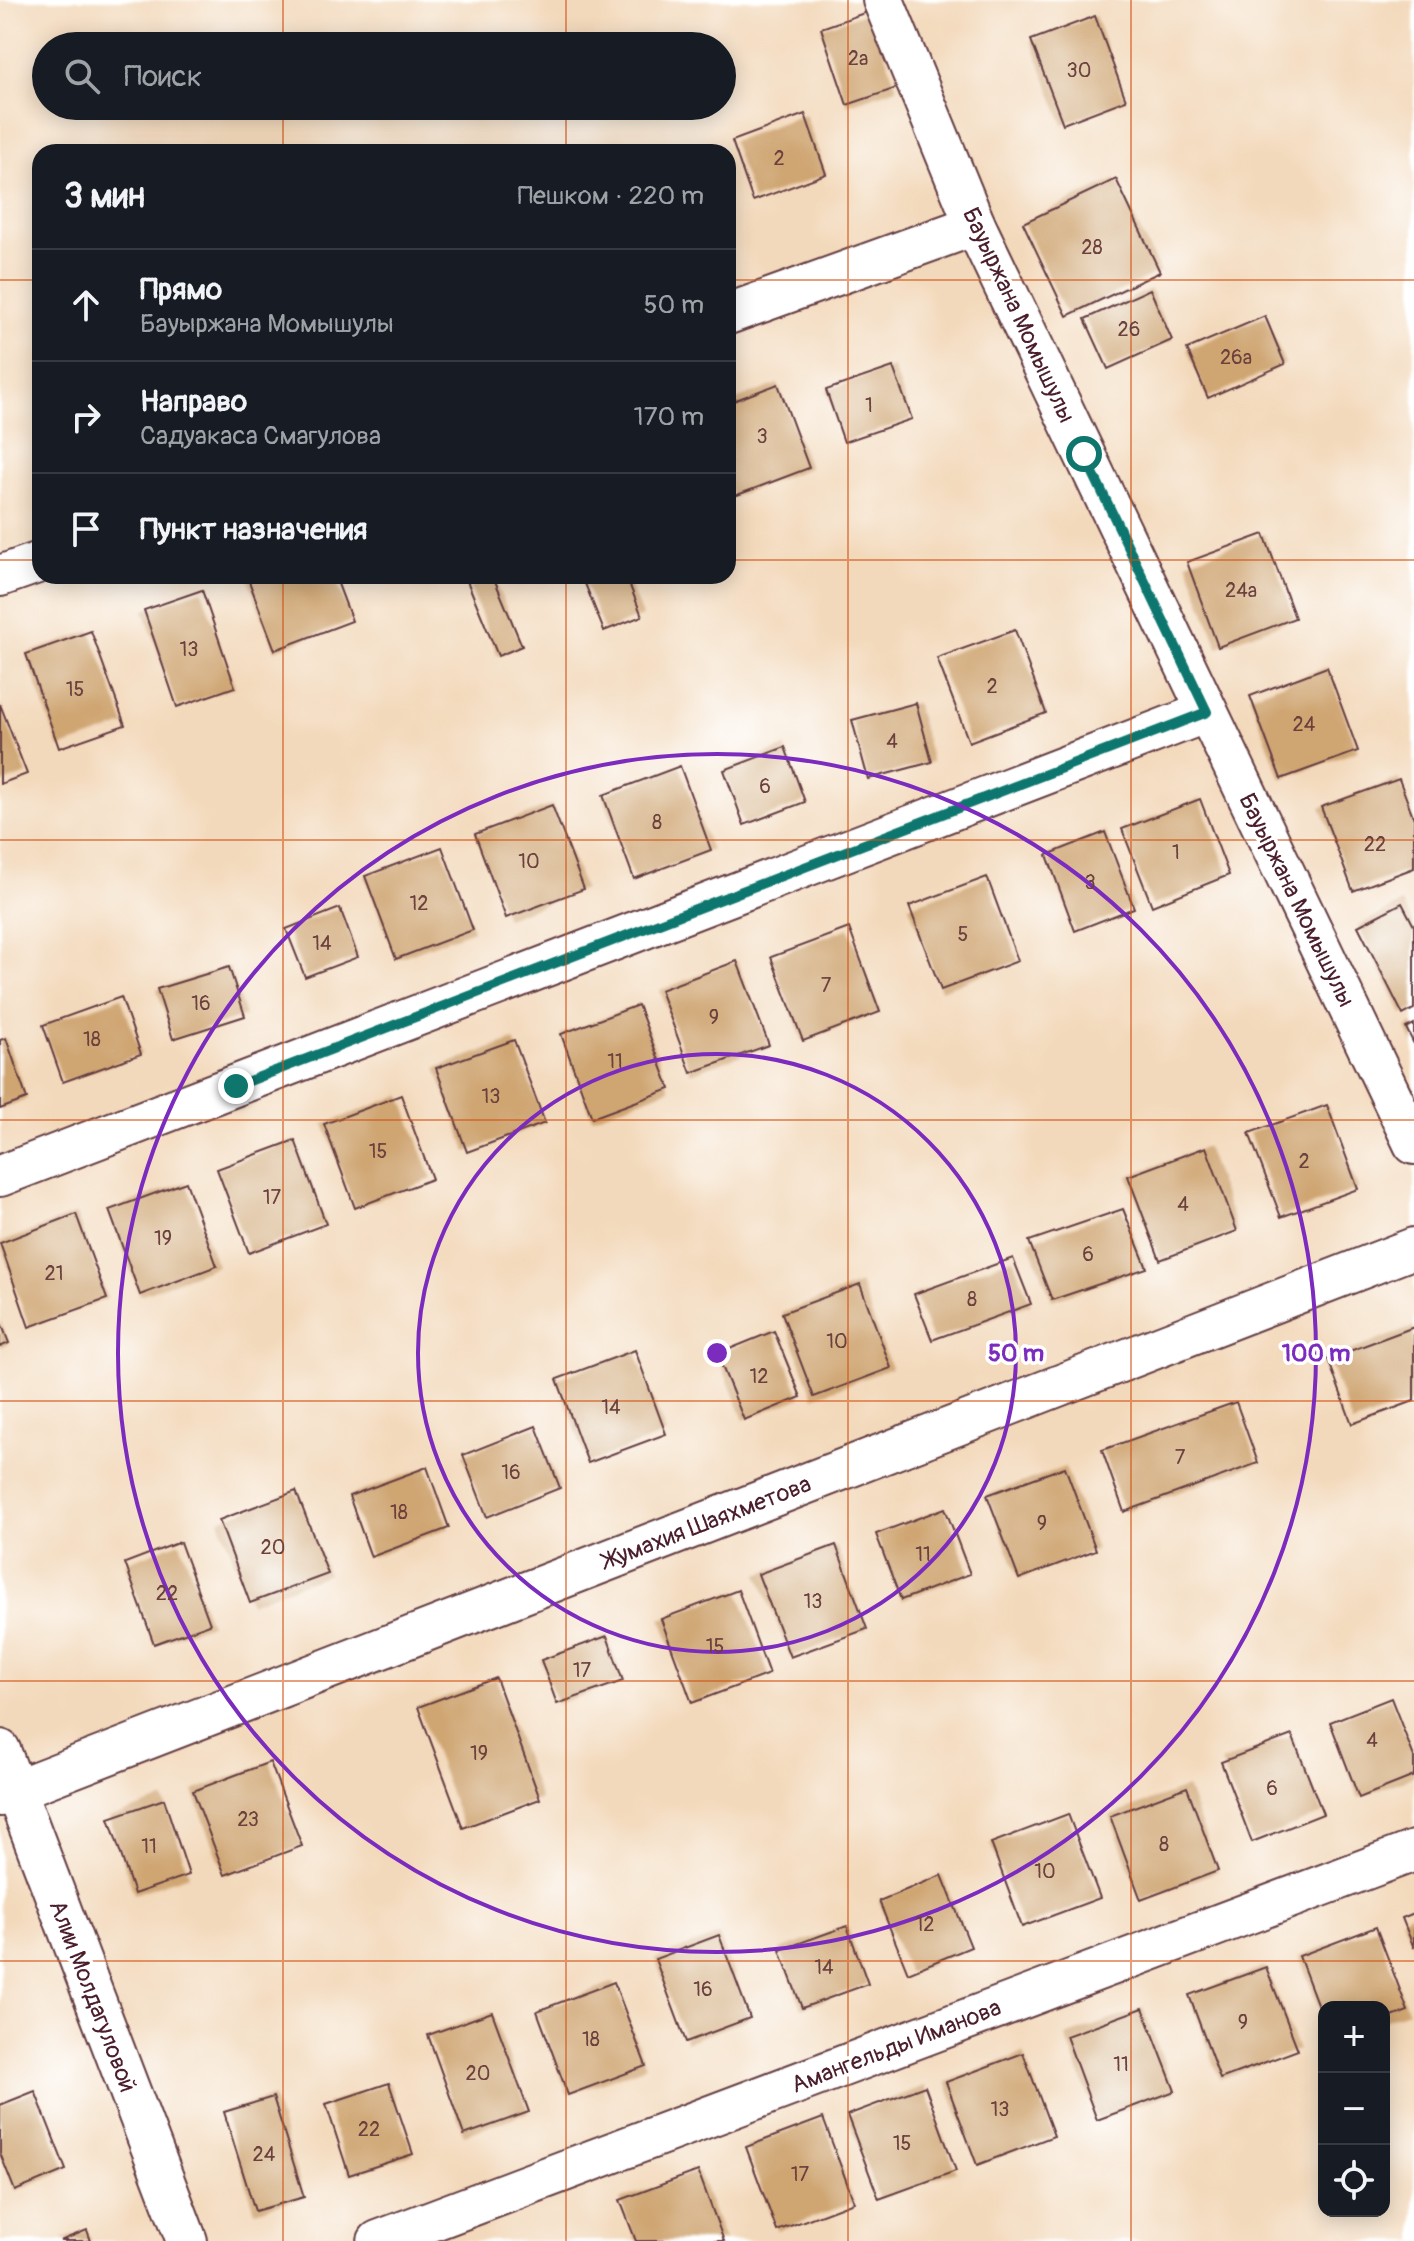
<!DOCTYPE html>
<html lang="ru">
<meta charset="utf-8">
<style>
body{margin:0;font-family:Pangolin,sans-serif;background:#20242c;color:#f1f3f6}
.controls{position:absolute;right:24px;bottom:24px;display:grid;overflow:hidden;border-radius:16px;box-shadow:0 4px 20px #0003}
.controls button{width:72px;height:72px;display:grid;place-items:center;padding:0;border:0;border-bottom:2px solid #363941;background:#171b24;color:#f1f3f6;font:40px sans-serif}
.stop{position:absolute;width:24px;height:24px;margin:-18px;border:6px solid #0f766e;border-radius:50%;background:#fff}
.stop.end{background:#0f766e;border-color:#fff;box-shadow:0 2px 8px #0008}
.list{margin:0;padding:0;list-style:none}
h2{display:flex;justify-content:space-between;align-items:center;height:104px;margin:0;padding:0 32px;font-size:34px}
h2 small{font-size:26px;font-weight:400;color:#9ea1a6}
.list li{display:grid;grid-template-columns:52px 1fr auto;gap:24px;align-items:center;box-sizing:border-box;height:112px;padding:0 32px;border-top:2px solid #363941}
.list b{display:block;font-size:30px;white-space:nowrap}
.list p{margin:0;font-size:26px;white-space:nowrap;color:#9ea1a6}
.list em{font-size:26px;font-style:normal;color:#9ea1a6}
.icon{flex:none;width:44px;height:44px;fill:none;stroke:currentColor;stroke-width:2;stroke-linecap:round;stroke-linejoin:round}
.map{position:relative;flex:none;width:1414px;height:2241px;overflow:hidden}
.search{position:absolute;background:#171b24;box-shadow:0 4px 20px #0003;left:32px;top:32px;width:704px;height:88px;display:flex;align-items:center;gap:20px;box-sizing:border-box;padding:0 28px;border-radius:44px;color:#9ea1a6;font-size:30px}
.panel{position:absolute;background:#171b24;box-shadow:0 4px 20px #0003;left:32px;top:144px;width:704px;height:440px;border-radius:24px}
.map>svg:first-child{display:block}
.building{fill:#cfa572}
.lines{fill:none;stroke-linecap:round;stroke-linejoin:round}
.minor-casing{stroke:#633b41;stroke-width:44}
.minor{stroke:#fff;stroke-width:40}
.route{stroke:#0f766e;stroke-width:10}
.grid{fill:none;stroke:#d05011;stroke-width:2;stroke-opacity:0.55}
.ring{fill:none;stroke:#7b2cbf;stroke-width:4}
.labels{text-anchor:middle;stroke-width:7;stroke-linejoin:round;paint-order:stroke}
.number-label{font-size:20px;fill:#6b403d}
.street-label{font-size:24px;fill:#4a1f2b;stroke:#fff}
.centre{fill:#7b2cbf;stroke:#fff;stroke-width:4}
.ring-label{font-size:24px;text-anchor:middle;font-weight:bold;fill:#7b2cbf;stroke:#fff;stroke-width:7;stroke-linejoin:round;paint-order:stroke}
</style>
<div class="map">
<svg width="1414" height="2241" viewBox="0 0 1414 2241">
<rect width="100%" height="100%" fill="#fff"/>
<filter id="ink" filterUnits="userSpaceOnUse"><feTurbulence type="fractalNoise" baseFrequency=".0125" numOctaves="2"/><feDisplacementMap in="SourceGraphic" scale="16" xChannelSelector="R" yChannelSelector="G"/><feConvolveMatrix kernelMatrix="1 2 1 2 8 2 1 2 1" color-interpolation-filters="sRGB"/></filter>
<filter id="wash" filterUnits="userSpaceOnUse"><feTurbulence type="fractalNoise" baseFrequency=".006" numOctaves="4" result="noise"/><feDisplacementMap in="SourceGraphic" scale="32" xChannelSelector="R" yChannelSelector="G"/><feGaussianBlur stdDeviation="1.8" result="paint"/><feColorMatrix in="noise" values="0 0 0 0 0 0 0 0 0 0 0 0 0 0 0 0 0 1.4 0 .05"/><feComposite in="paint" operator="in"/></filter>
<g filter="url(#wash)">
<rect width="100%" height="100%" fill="#f3d9bb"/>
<g id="blocks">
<g class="building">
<polygon points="870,11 897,88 847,105 821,28"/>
<polygon points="1095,16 1126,100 1063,124 1031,40"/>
<polygon points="805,114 826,174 753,201 732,141"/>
<polygon points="1116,179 1160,272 1067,316 1023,223"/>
<polygon points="1150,289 1172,340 1108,369 1085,319"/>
<polygon points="1265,316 1285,364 1208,398 1187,349"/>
<polygon points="893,367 912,419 844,442 826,390"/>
<polygon points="778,384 809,468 732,497 728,487 728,403"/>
<polygon points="1264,534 1295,618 1218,647 1187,562"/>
<polygon points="247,576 335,576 352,621 275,650"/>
<polygon points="465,576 493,576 522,646 498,656"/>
<polygon points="582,576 626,576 642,616 604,631"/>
<polygon points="202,590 235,687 177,707 144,610"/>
<polygon points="1015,630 1046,713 969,742 937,658"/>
<polygon points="91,631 125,725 59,748 26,654"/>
<polygon points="1327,667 1358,751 1281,779 1250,696"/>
<polygon points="916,703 932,762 868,779 852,720"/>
<polygon points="0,704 27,774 0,784"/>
<polygon points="785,747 805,802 744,825 724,770"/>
<polygon points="680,766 711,850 634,879 603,795"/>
<polygon points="1399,779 1414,819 1414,868 1353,891 1321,807"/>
<polygon points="1200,799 1229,875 1152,906 1122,829"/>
<polygon points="552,805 584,889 506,918 475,834"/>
<polygon points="1105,832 1134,908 1075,931 1047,855"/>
<polygon points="442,847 473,930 396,959 365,876"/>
<polygon points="987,877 1018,961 941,990 909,906"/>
<polygon points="1402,903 1414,926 1414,1009 1403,1015 1358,926"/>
<polygon points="340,908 358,957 305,977 286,929"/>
<polygon points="849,928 880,1012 803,1041 771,957"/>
<polygon points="737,961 769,1045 691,1073 660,990"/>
<polygon points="229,967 245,1016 173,1039 157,989"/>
<polygon points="121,997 141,1054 63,1082 43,1025"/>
<polygon points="638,1005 670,1089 592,1118 561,1034"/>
<polygon points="1414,1024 1414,1044 1406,1028"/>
<polygon points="6,1038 27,1099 0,1109 0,1040"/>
<polygon points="514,1040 545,1123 467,1152 436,1068"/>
<polygon points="401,1095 432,1179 355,1208 324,1124"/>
<polygon points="1327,1105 1358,1189 1281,1217 1249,1133"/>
<polygon points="295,1140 326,1224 249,1253 217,1169"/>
<polygon points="1206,1147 1237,1231 1160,1260 1128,1176"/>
<polygon points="186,1182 217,1266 140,1295 109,1210"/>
<polygon points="1123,1209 1147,1268 1052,1300 1029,1241"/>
<polygon points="76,1214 107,1299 29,1327 0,1243"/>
<polygon points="1013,1258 1031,1304 932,1340 914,1294"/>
<polygon points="860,1284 891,1368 814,1397 782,1313"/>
<polygon points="0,1320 9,1343 0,1347"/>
<polygon points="1414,1327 1414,1401 1352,1424 1328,1359"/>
<polygon points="774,1331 801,1397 744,1420 717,1354"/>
<polygon points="635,1350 666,1434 588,1463 557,1379"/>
<polygon points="1236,1402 1258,1463 1124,1512 1102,1450"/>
<polygon points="536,1426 560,1488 487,1517 463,1455"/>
<polygon points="427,1467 449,1528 371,1557 349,1496"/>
<polygon points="1065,1467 1096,1550 1019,1579 987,1495"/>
<polygon points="296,1491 328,1574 250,1603 219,1520"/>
<polygon points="945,1508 970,1574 901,1600 876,1534"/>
<polygon points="180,1542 210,1624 154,1644 125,1563"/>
<polygon points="836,1545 867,1629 790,1657 758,1574"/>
<polygon points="738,1590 769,1674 692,1703 661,1619"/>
<polygon points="607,1636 623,1681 557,1704 541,1660"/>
<polygon points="496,1678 540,1799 463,1828 418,1707"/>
<polygon points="1391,1698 1414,1757 1414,1776 1359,1798 1330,1722"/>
<polygon points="1292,1735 1323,1814 1252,1842 1221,1762"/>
<polygon points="270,1762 302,1846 225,1875 193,1791"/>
<polygon points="1187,1787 1218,1871 1141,1900 1110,1816"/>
<polygon points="164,1799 189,1875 134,1894 109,1818"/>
<polygon points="1068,1814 1100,1898 1022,1927 991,1843"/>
<polygon points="942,1875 971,1947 908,1973 879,1901"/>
<polygon points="1414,1913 1414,1948 1402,1918"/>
<polygon points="847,1926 868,1984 802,2008 780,1950"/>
<polygon points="1376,1927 1408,2011 1384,2020 1384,2007 1324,2007 1324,2022 1299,1956"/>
<polygon points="719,1935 750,2018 686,2042 655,1959"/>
<polygon points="1266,1967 1298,2050 1220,2079 1189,1995"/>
<polygon points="614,1982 646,2066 568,2095 537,2011"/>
<polygon points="1143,2008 1175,2091 1097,2120 1066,2036"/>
<polygon points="492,2012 529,2112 464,2135 428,2035"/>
<polygon points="1023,2053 1054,2136 977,2165 946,2082"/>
<polygon points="389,2083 413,2154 349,2175 326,2104"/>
<polygon points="925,2086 956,2171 879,2199 847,2115"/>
<polygon points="35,2091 66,2170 15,2191 0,2153 0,2105"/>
<polygon points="273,2097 304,2197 255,2211 224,2112"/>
<polygon points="823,2118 854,2202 777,2231 746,2147"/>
<polygon points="698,2171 724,2241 636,2241 620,2200"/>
<polygon points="87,2230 91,2241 60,2241"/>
</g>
</g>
</g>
<g filter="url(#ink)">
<use href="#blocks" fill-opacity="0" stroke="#633b41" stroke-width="2"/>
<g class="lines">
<g class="minor-casing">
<g id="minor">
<polyline points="883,0 975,225 1414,1144"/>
<polyline points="728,314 975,225"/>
<polyline points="0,576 40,562"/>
<polyline points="0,1176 1207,712"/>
<polyline points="0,1750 187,2241"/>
<polyline points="0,1796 1414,1248"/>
<polyline points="378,2241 1414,1851"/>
</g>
</g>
<use href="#minor" class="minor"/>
</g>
</g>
<g class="lines" filter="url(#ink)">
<polyline class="route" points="236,1086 1207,712 1084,454"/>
</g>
<path class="grid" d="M283,0V46M566,0V46M848,0V2241M1131,0V2241M283,106V152M566,106V152M0,280H40M728,280H1414M0,560H40M728,560H1414M283,576V2241M566,576V2241M0,840H1414M0,1120H1414M0,1401H1414M0,1681H1414M0,1961H1414"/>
<g class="ring">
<circle cx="717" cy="1353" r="299"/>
<circle cx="717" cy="1353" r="599"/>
</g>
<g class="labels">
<g class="number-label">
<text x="858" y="65">2а</text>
<text x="1079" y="77">30</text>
<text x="779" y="165">2</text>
<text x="1092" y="254">28</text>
<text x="1129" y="336">26</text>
<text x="1236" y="364">26а</text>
<text x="869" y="412">1</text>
<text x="762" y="443">3</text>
<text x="1241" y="597">24а</text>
<text x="189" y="656">13</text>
<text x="992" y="693">2</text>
<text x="75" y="696">15</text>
<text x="1304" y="731">24</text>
<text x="892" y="748">4</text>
<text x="765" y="793">6</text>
<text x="657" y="829">8</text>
<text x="1375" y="851">22</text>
<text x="1176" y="859">1</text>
<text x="529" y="868">10</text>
<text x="1090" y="889">3</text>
<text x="419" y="910">12</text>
<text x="963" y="941">5</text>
<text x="322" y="950">14</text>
<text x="826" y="992">7</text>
<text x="201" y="1010">16</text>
<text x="714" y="1024">9</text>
<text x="92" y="1046">18</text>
<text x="615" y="1068">11</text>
<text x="491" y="1103">13</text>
<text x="378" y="1158">15</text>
<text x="1304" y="1168">2</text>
<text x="272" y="1204">17</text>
<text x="1183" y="1211">4</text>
<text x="163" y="1245">19</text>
<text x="1088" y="1261">6</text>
<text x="54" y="1280">21</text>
<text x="972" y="1306">8</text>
<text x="837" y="1348">10</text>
<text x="759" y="1383">12</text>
<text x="611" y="1414">14</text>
<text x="1180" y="1464">7</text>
<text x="511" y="1479">16</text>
<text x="399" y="1519">18</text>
<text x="1042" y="1530">9</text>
<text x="273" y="1554">20</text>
<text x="923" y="1561">11</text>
<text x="167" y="1600">22</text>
<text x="813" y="1608">13</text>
<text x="715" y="1653">15</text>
<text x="582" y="1677">17</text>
<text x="1372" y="1747">4</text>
<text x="479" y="1760">19</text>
<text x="1272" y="1795">6</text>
<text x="248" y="1826">23</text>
<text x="1164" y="1851">8</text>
<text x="149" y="1853">11</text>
<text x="1045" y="1878">10</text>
<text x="925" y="1931">12</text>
<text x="824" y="1974">14</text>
<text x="703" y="1996">16</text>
<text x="1243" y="2029">9</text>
<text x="591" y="2046">18</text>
<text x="1121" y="2071">11</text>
<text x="478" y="2080">20</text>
<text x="1000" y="2116">13</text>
<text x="369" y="2136">22</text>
<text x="902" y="2150">15</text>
<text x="264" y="2161">24</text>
<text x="800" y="2181">17</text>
</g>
<g class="street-label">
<text transform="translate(1019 315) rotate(65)" y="8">Бауыржана Момышулы</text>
<text transform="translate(1297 900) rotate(64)" y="8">Бауыржана Момышулы</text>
<text transform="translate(707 1522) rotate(-21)" y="8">Жумахия Шаяхметова</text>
<text transform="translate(93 1996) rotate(69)" y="8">Алии Молдагуловой</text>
<text transform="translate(896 2046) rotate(-21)" y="8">Амангельды Иманова</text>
</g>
</g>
<circle cx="717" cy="1353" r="12" class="centre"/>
<g class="ring-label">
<text x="1016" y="1361">50 m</text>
<text x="1316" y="1361">100 m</text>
</g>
</svg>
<div class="controls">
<button>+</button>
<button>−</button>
<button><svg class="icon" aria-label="locate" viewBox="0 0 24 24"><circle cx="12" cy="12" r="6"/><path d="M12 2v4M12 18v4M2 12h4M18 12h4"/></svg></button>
</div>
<div class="stop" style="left:1084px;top:454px"></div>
<div class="stop end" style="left:236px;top:1086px"></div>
<div class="search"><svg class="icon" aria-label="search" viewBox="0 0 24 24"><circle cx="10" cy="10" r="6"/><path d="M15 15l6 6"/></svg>Поиск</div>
<section class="panel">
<h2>3 мин<small>Пешком · 220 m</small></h2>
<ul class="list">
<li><svg class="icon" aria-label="ahead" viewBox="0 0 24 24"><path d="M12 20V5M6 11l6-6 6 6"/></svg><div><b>Прямо</b><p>Бауыржана Момышулы</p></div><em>50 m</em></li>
<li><svg class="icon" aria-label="right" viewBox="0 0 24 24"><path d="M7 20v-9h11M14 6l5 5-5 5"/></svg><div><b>Направо</b><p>Садуакаса Смагулова</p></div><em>170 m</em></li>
<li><svg class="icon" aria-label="arrive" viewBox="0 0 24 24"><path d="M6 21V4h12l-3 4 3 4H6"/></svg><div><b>Пункт назначения</b></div></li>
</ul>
</section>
</div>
